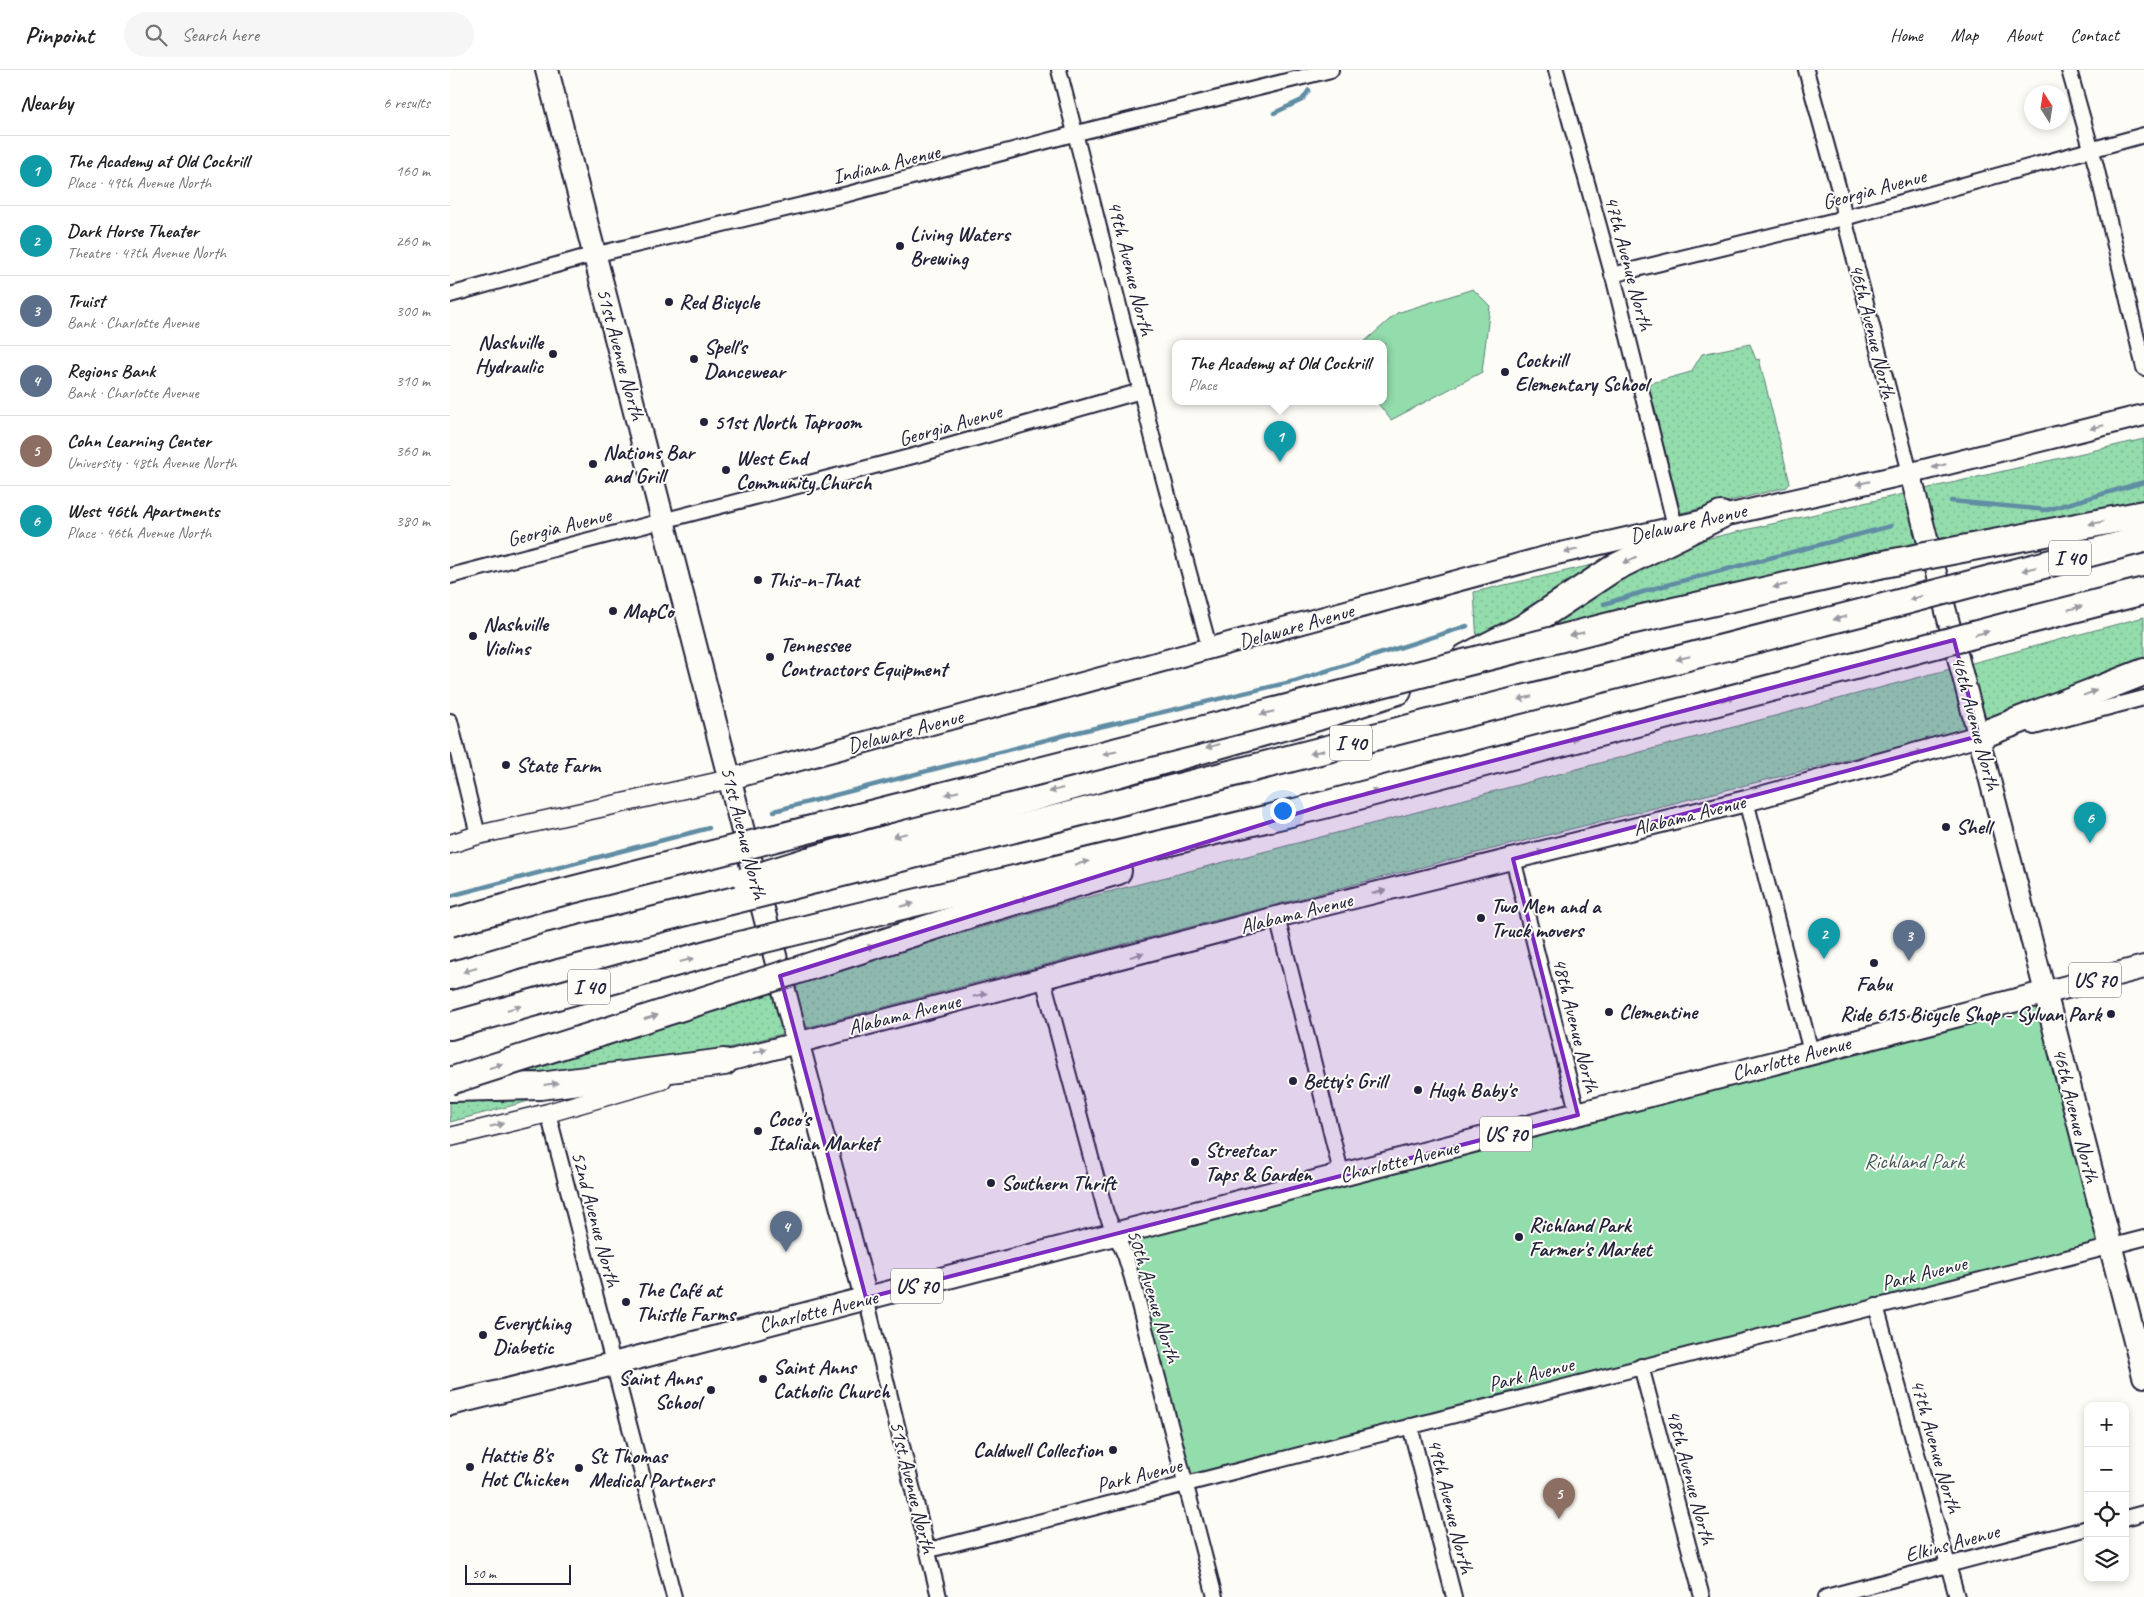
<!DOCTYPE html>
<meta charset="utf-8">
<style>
body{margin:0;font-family:Caveat,sans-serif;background:#f6f6f6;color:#202124}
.controls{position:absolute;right:15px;bottom:15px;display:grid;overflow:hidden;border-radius:10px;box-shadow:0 2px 8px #0003}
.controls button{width:45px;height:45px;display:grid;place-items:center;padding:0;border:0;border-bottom:1px solid #e0e0e0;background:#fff;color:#202124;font:25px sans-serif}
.compass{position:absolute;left:1574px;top:15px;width:45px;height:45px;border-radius:50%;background:#fff;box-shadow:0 2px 8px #0003;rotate:348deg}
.scale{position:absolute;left:15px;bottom:12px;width:106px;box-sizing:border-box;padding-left:5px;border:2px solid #22223b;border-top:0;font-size:14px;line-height:18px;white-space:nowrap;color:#22223b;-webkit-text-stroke:4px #fdfcf7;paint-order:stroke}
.you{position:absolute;left:832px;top:740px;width:18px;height:18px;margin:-12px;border:4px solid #fff;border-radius:50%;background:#1a73e8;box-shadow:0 0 0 8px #1a73e833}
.badge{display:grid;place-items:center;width:32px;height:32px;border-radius:50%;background:#22223b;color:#fff;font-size:16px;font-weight:700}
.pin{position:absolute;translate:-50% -41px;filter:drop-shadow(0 1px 2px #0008)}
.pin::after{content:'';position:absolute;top:26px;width:18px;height:15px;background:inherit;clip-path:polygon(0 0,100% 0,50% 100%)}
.popup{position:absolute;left:722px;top:270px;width:215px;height:65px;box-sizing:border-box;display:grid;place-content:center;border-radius:10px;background:#fff;filter:drop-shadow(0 1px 4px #0005);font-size:16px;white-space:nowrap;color:#757577}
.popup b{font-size:19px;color:#202124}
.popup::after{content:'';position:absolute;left:50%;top:100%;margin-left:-10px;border:10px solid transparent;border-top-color:#fff}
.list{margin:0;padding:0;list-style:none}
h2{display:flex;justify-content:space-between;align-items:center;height:65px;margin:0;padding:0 20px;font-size:21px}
h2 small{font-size:16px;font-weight:400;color:#757577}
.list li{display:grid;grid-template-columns:32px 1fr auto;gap:15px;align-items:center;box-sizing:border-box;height:70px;padding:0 20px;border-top:1px solid #e0e0e0}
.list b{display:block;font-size:19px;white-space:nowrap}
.list p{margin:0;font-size:16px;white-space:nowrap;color:#757577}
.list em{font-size:16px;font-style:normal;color:#757577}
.icon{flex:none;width:28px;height:28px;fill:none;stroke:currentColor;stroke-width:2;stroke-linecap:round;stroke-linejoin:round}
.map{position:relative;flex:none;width:1694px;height:1527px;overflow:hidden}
header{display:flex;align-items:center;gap:30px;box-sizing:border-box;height:70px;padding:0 25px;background:#fff;border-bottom:1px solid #e0e0e0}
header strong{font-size:24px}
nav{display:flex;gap:28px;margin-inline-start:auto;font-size:18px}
.search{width:350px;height:45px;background:#f6f6f6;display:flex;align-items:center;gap:12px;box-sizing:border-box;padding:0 18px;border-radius:28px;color:#757577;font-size:19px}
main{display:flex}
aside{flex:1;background:#fff}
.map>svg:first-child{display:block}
.grass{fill:url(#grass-dots);stroke:#5a7f74}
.park{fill:#93dcac;stroke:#5a7f74}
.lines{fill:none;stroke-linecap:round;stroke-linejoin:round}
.stream{stroke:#608da4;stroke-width:4.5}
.minor-casing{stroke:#22223b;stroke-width:18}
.tertiary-casing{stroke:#22223b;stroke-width:21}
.secondary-casing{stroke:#22223b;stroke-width:24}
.primary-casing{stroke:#22223b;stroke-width:26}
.motorway-casing{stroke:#22223b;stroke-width:30}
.minor{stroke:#fdfcf7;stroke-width:14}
.tertiary{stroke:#fdfcf7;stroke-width:18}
.secondary{stroke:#fdfcf7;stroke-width:20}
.primary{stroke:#fdfcf7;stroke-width:22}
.motorway{stroke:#fdfcf7;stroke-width:26}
.motorway-bridge-casing{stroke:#22223b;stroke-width:30;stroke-linecap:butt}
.motorway-bridge{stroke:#fdfcf7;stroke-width:26}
.oneway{fill:#9a9aa2}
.marked{fill:#7b2cbf;fill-opacity:0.2;stroke:#7b2cbf;stroke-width:4;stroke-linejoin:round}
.poi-dot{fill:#22223b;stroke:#fdfcf7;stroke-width:2}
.labels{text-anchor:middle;stroke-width:4;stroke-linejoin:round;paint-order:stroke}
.shield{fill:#fdfcf7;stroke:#646373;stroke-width:1}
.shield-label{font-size:20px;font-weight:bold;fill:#22223b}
.street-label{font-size:21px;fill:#22223b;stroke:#fdfcf7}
.poi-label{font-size:21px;font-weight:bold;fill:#22223b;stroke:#fdfcf7;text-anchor:start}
.park-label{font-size:21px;fill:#445a5d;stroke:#fdfcf7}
</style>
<header>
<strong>Pinpoint</strong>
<div class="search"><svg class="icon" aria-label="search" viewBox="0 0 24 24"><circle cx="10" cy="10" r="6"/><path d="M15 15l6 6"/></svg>Search here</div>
<nav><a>Home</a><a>Map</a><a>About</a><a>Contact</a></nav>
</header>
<main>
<aside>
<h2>Nearby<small>6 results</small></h2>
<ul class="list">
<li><span class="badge" style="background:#0f9aa8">1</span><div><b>The Academy at Old Cockrill</b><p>Place · 49th Avenue North</p></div><em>160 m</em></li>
<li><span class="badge" style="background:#0f9aa8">2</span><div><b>Dark Horse Theater</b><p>Theatre · 47th Avenue North</p></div><em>260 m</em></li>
<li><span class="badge" style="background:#5c6f8a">3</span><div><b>Truist</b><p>Bank · Charlotte Avenue</p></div><em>300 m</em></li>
<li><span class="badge" style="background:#5c6f8a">4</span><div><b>Regions Bank</b><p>Bank · Charlotte Avenue</p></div><em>310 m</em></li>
<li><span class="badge" style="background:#8d6e63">5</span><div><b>Cohn Learning Center</b><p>University · 48th Avenue North</p></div><em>360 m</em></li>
<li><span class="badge" style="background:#0f9aa8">6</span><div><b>West 46th Apartments</b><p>Place · 46th Avenue North</p></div><em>380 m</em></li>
</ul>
</aside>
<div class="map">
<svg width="1694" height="1527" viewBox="0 0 1694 1527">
<defs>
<pattern id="grass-dots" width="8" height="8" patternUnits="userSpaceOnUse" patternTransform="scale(1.25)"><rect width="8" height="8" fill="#93dcac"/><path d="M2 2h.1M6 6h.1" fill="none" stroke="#7ebc95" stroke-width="1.8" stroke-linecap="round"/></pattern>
</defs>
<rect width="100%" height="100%" fill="#fdfcf7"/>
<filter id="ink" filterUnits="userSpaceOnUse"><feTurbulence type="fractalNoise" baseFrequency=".02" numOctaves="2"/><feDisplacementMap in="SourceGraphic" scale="10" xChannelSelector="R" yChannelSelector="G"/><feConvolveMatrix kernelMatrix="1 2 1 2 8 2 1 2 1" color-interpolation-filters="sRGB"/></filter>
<g filter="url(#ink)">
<g class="grass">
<polygon points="1300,274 1306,290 1309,289 1340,413 1337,417 1231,443 1198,314 1241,302 1252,284"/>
<polygon points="1694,369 1694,435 1384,491 1027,573 1024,522"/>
<path d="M1694,547V617C1127,754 563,902 0,1052V1013L608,835L952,746Z"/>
</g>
<g class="park">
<polygon points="1023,219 1040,236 1032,302 941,350 926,331 934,331 934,273 913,273 947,243"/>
<polygon points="1595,922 1659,1177 735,1414 666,1164"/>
</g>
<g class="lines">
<g class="stream">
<polyline points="824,43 852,30 859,20"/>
<polyline points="1501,431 1597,440 1694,412"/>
<polyline points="1154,534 1209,517 1441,456"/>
<polyline points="324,741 615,665 845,611 1017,556"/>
<polyline points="0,826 259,758"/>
</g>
<g class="minor-casing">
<g id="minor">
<polyline points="609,0 706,381 760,580"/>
<polyline points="1106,0 1165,214 1225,456"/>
<polyline points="1356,0 1391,127 1394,148 1460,403"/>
<polyline points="1619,0 1646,96 1694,298"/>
<polyline points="1162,205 1394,148 1694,65"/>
<polyline points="0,225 131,188 398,124 627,63 881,0"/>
<polyline points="0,506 467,385 691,321"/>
<polyline points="0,651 28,765"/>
<polyline points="1584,657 1694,628"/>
<polyline points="1296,731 1361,982"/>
<polyline points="1063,789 1128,1045"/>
<polyline points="827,847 892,1106"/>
<polyline points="593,909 656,1143 675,1185 682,1208 765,1527"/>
<polyline points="98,1043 224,1527"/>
<polyline points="416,1228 489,1527"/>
<polyline points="1426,1236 1507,1527"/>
<polyline points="1191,1296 1252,1527"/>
<polyline points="960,1356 1004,1527"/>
<polyline points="1675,1448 1694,1443"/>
<polyline points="479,1480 1694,1168"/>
<polyline points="1376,1527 1638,1458"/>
</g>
</g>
<g class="tertiary-casing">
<g id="tertiary">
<polyline points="0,774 28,765 280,709"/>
<polyline points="0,1067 98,1043 212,1010"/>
</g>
</g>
<g class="secondary-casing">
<g id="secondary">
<polyline points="1460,403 1595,922"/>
<polyline points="280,709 1102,485 1470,401 1694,345"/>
<polyline points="274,992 827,847 1296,731 1529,666"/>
</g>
</g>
<g class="primary-casing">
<g id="primary">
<polyline points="97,0 347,971 416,1228"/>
<polyline points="1595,922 1694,1306"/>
<polyline points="0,1334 163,1294 1694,897"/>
</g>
</g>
<g class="motorway-casing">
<g id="motorway">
<polyline points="1538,474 1694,444"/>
<polyline points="1547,507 1694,469"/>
<polyline points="1175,552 1429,495"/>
<polyline points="1561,555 1694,521"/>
<polyline points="1016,587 1073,558 1164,498 1271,445"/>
<polyline points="1529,666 1694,602"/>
<polyline points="358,791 868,647 948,621"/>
<polyline points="365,810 1437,536"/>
<polyline points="376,854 874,735 1451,584"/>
<polyline points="370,893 528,842 668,801"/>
<polyline points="0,906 101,876 261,836"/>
<polyline points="0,956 278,878"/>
<polyline points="0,1018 90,1016 274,992"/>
</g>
</g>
<use href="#minor" class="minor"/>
<use href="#tertiary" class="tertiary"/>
<use href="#secondary" class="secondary"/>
<use href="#primary" class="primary"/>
<use href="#motorway" class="motorway"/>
<g class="motorway-bridge-casing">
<g id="motorway-bridge">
<polyline points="1429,495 1538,474"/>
<polyline points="1437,536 1547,507"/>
<polyline points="1451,584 1561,555"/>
<polyline points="297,810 358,791"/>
<polyline points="261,836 365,810"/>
<polyline points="0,853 86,829 1175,552"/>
<polyline points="278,878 376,854"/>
<polyline points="0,1011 370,893"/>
</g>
</g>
<use href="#motorway-bridge" class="motorway-bridge"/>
</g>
<defs><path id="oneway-solid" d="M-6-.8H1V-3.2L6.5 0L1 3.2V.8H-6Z" transform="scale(1.25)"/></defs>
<g class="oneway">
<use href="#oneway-solid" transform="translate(1647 357) rotate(166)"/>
<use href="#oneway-solid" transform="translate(1489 396) rotate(166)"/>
<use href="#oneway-solid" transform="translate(1413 413) rotate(167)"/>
<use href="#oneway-solid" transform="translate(1646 453) rotate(169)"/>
<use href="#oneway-solid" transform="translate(1121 481) rotate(166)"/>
<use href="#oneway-solid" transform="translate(1180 490) rotate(153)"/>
<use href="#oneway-solid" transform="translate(1579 499) rotate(166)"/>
<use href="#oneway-solid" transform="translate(1330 516) rotate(167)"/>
<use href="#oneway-solid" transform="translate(1466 528) rotate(165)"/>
<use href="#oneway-solid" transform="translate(1625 538) rotate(-14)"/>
<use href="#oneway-solid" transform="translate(1390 548) rotate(166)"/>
<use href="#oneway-solid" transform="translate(1532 563) rotate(-15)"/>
<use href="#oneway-solid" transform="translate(1127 564) rotate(166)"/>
<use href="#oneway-solid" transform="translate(1233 588) rotate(166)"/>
<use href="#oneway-solid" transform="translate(1640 623) rotate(-21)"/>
<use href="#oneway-solid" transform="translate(1075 628) rotate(166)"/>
<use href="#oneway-solid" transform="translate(1278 629) rotate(-15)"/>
<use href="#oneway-solid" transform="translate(817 643) rotate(166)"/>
<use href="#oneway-solid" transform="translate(1121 670) rotate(-15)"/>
<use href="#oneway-solid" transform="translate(763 676) rotate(164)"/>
<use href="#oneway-solid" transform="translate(867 682) rotate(166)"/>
<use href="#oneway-solid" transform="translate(660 683) rotate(166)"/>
<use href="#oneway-solid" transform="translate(1466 683) rotate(-15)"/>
<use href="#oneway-solid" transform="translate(606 720) rotate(164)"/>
<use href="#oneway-solid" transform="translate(921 722) rotate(-15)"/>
<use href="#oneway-solid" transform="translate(502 723) rotate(166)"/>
<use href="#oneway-solid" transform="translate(450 765) rotate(164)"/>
<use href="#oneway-solid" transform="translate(1087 783) rotate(-14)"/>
<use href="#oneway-solid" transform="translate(632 793) rotate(-14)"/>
<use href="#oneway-solid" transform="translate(929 822) rotate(-14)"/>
<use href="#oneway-solid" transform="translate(572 829) rotate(-16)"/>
<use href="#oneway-solid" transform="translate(457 835) rotate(-14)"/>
<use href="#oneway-solid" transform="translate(417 878) rotate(-18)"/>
<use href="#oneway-solid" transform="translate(687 885) rotate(-15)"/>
<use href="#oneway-solid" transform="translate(237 890) rotate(-15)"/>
<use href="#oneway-solid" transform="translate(20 900) rotate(164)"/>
<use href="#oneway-solid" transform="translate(530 925) rotate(-14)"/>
<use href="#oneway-solid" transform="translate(64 938) rotate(-16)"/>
<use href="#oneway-solid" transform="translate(201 947) rotate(-18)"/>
<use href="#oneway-solid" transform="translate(310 981) rotate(-16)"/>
<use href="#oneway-solid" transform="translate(46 996) rotate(-18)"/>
<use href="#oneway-solid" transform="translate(101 1014) rotate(-7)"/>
<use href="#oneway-solid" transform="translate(47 1055) rotate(-14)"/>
</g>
</g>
<path class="marked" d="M1504,570L1529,666L1063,789L1128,1045L416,1228L330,906L874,735Z"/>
<g class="poi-dot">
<circle cx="450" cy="176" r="5"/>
<circle cx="219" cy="232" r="5"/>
<circle cx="103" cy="284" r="5"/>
<circle cx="244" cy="289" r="5"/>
<circle cx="1055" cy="302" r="5"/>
<circle cx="254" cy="352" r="5"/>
<circle cx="143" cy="394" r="5"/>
<circle cx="276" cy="400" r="5"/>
<circle cx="308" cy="510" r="5"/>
<circle cx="163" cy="541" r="5"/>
<circle cx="23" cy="566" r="5"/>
<circle cx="320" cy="587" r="5"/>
<circle cx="56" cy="695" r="5"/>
<circle cx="1496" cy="757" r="5"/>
<circle cx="1031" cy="848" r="5"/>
<circle cx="1424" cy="893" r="5"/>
<circle cx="1159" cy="942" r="5"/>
<circle cx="1661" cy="944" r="5"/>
<circle cx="843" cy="1011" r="5"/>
<circle cx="968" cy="1020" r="5"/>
<circle cx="308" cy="1061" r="5"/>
<circle cx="745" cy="1092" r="5"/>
<circle cx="541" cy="1113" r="5"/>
<circle cx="1069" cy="1167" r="5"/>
<circle cx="176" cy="1232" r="5"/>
<circle cx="33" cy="1265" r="5"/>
<circle cx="313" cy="1309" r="5"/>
<circle cx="261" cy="1320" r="5"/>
<circle cx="663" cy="1380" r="5"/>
<circle cx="20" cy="1397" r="5"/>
<circle cx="129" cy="1398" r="5"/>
</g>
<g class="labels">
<g class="shield">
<rect x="1599" y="470.5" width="42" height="35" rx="4"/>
<rect x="880" y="655.5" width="42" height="35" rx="4"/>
<rect x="1619" y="892.5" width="52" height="35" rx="4"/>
<rect x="118" y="899.5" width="42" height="35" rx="4"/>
<rect x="1030" y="1046.5" width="52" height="35" rx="4"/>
<rect x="441" y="1198.5" width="52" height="35" rx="4"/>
</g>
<g class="shield-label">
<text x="1620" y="495">I 40</text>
<text x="901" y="680">I 40</text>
<text x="1645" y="917">US 70</text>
<text x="139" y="924">I 40</text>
<text x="1056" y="1071">US 70</text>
<text x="467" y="1223">US 70</text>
</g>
<g class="street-label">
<text transform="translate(436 94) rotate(-14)" y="7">Indiana Avenue</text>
<text transform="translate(1424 119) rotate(-15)" y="7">Georgia Avenue</text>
<text transform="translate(1179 193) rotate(75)" y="7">47th Avenue North</text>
<text transform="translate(681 198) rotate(76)" y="7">49th Avenue North</text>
<text transform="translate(1423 261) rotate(76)" y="7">46th Avenue North</text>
<text transform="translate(171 284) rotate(75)" y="7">51st Avenue North</text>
<text transform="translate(500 355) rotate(-16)" y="7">Georgia Avenue</text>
<text transform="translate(1238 453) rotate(-13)" y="7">Delaware Avenue</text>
<text transform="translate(109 457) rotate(-14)" y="7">Georgia Avenue</text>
<text transform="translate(846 556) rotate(-16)" y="7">Delaware Avenue</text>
<text transform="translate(1526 653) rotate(75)" y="7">46th Avenue North</text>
<text transform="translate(455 661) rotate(-15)" y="7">Delaware Avenue</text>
<text transform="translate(1239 745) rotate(-14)" y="7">Alabama Avenue</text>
<text transform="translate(294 763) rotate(76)" y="7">51st Avenue North</text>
<text transform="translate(846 843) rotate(-14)" y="7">Alabama Avenue</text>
<text transform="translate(454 944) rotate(-14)" y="7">Alabama Avenue</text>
<text transform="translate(1126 955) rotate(76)" y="7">48th Avenue North</text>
<text transform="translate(1341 988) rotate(-15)" y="7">Charlotte Avenue</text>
<text transform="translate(1626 1045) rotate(76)" y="7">46th Avenue North</text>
<text transform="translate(949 1091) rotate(-14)" y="7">Charlotte Avenue</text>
<text transform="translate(146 1149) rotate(75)" y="7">52nd Avenue North</text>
<text transform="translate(1474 1203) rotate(-14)" y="7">Park Avenue</text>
<text transform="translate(704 1226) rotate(73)" y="7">50th Avenue North</text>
<text transform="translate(368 1241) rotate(-14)" y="7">Charlotte Avenue</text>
<text transform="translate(1081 1304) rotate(-14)" y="7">Park Avenue</text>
<text transform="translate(1486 1376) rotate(74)" y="7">47th Avenue North</text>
<text transform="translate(689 1405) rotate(-14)" y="7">Park Avenue</text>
<text transform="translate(1241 1407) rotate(75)" y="7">48th Avenue North</text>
<text transform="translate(463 1417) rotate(76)" y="7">51st Avenue North</text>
<text transform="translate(1001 1436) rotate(76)" y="7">49th Avenue North</text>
<text transform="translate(1502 1473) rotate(-15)" y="7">Elkins Avenue</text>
</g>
<g class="poi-label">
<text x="460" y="171">Living Waters<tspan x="460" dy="24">Brewing</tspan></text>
<text x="229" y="239">Red Bicycle</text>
<text x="93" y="279" text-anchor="end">Nashville<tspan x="93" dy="24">Hydraulic</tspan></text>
<text x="254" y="284">Spell's<tspan x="254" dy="24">Dancewear</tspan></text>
<text x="1065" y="297">Cockrill<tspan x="1065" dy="24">Elementary School</tspan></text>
<text x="264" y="359">51st North Taproom</text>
<text x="153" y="389">Nations Bar<tspan x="153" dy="24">and Grill</tspan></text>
<text x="286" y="395">West End<tspan x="286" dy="24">Community Church</tspan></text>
<text x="318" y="517">This-n-That</text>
<text x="173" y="548">MapCo</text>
<text x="33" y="561">Nashville<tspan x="33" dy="24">Violins</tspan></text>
<text x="330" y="582">Tennessee<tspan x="330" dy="24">Contractors Equipment</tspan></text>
<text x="66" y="702">State Farm</text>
<text x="1506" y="764">Shell</text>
<text x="1041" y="843">Two Men and a<tspan x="1041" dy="24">Truck movers</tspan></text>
<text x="1424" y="921" text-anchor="middle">Fabu</text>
<text x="1169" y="949">Clementine</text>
<text x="1651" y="951" text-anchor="end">Ride 615 Bicycle Shop - Sylvan Park</text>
<text x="853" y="1018">Betty's Grill</text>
<text x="978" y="1027">Hugh Baby's</text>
<text x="318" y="1056">Coco's<tspan x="318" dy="24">Italian Market</tspan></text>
<text x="755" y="1087">Streetcar<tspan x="755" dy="24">Taps &amp; Garden</tspan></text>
<text x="551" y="1120">Southern Thrift</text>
<text x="1079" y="1162">Richland Park<tspan x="1079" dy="24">Farmer's Market</tspan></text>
<text x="186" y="1227">The Café at<tspan x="186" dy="24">Thistle Farms</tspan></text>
<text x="43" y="1260">Everything<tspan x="43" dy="24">Diabetic</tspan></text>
<text x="323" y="1304">Saint Anns<tspan x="323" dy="24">Catholic Church</tspan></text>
<text x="251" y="1315" text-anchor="end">Saint Anns<tspan x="251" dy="24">School</tspan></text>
<text x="653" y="1387" text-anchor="end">Caldwell Collection</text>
<text x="30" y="1392">Hattie B's<tspan x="30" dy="24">Hot Chicken</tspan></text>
<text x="139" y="1393">St Thomas<tspan x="139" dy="24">Medical Partners</tspan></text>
</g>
<g class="park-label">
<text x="1464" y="1098">Richland Park</text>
</g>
</g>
</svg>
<div class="controls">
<button>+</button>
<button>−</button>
<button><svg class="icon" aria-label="locate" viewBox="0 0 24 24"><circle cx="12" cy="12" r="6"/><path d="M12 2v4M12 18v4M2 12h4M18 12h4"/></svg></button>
<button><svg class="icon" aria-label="layers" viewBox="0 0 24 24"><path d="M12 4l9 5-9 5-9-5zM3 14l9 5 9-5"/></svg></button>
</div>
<svg class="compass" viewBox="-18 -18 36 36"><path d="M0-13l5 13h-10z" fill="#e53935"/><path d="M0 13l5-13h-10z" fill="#757577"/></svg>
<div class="scale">50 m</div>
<div class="you"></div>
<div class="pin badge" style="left:830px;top:392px;background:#0f9aa8">1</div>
<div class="popup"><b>The Academy at Old Cockrill</b>Place</div>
<div class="pin badge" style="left:1374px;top:889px;background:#0f9aa8">2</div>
<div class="pin badge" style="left:1459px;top:891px;background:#5c6f8a">3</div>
<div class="pin badge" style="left:336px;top:1182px;background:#5c6f8a">4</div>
<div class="pin badge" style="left:1109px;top:1449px;background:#8d6e63">5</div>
<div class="pin badge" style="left:1640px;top:773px;background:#0f9aa8">6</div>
</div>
</main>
